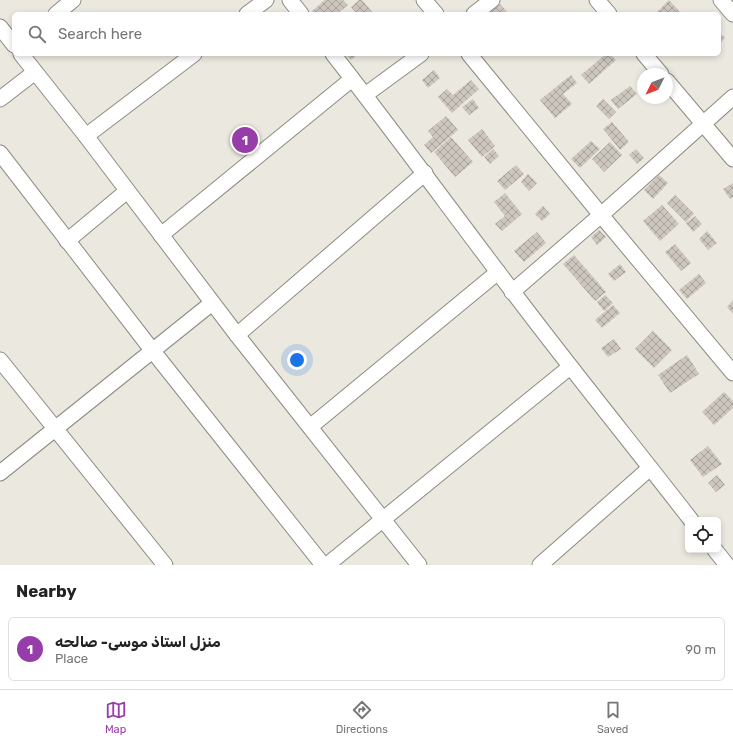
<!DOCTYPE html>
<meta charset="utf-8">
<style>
body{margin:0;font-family:Rubik,Vazirmatn,sans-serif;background:#f6f6f6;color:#222}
.controls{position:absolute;right:12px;bottom:12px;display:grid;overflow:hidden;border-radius:6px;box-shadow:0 2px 6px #0003}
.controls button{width:36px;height:36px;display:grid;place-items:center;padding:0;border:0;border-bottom:1px solid #e0e0e0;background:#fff;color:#222;font:20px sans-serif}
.compass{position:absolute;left:637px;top:68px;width:36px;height:36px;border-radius:50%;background:#fff;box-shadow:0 2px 6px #0003;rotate:228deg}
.you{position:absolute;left:297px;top:360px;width:14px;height:14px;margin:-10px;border:3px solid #fff;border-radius:50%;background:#1a73e8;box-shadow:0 0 0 6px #1a73e833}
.badge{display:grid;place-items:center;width:26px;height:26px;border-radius:50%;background:#973da9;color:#fff;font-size:13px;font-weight:700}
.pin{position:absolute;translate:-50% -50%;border:2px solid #fff;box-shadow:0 1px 4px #0006}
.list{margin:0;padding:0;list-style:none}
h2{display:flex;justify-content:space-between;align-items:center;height:52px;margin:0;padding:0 16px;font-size:17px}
h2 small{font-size:13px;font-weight:400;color:#767676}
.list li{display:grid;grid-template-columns:26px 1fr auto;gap:12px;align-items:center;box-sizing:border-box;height:64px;margin:0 8px 8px;padding:0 8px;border:1px solid #e0e0e0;border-radius:6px}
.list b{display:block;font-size:15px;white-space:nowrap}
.list p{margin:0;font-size:13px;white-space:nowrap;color:#767676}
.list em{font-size:13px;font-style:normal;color:#767676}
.icon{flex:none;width:22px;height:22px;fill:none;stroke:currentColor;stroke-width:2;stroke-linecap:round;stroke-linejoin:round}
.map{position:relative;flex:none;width:733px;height:565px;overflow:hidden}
.search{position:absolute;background:#fff;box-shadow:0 2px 6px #0003;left:12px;right:12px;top:12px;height:44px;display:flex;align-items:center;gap:10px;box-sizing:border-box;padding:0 14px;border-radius:6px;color:#767676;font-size:15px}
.sheet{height:124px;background:#fff}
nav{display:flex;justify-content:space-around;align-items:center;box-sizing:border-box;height:56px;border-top:1px solid #e0e0e0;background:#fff;font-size:11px;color:#767676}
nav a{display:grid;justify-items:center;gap:2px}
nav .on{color:#973da9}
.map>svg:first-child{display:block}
.building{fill:url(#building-cross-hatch)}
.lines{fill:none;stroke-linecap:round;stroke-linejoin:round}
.street-casing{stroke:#8d8b82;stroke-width:17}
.street{stroke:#fff;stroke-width:15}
</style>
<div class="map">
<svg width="733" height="565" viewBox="0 0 733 565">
<defs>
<pattern id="building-cross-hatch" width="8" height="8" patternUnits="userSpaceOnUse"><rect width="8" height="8" fill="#cdc6be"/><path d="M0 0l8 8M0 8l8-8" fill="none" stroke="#a8a29b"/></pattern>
</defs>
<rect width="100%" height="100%" fill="#ebe9df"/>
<g class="building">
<polygon points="325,0 343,0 348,5 337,14 314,14 312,11"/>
<polygon points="359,0 362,0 374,14 357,14 351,7"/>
<polygon points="669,0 682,14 655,14"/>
<polygon points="500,4 509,14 488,14"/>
<polygon points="719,32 725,38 719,44"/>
<polygon points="345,54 358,54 351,60"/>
<polygon points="606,54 610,54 616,60 589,84 581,75"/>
<polygon points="434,70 440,78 428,88 422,80"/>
<polygon points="571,75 577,83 563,94 572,104 555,118 540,100"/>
<polygon points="471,80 479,89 452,113 438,97 447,89 453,95"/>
<polygon points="630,86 637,94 618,109 611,100"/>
<polygon points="473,99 479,108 469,115 462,107"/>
<polygon points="603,99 616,112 609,119 596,106"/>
<polygon points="446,116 458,130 431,153 424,145 433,137 428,131"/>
<polygon points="612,122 629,142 620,150 603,129"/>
<polygon points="482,129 495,146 482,157 468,140"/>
<polygon points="451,137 473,162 455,177 434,152"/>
<polygon points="591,141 600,149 580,168 571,159"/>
<polygon points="610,142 622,155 604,172 592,159"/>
<polygon points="493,149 499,156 490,164 484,157"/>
<polygon points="636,149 644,158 637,164 629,155"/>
<polygon points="516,165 524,174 505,190 497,181"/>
<polygon points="528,174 537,183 529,191 521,182"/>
<polygon points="659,175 668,183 653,199 644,190"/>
<polygon points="733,183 733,197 730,199 723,189"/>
<polygon points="505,193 522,214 502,231 495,224 505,216 494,202"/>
<polygon points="675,195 694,214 686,222 667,203"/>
<polygon points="662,205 679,224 660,241 643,221"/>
<polygon points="543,206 550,214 542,221 535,214"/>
<polygon points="695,216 702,224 693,232 686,223"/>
<polygon points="599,230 606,237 597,245 591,237"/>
<polygon points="707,231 717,243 708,250 699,239"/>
<polygon points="537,232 546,243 524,262 514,251"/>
<polygon points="675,244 691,263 681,271 665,252"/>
<polygon points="574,255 606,292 595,301 563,264"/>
<polygon points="620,264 626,272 614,281 608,274"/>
<polygon points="699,274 706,283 687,299 679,290"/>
<polygon points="605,295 613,303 604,311 597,302"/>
<polygon points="733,300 733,314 727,307"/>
<polygon points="613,305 620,313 602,328 595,320"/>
<polygon points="653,331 672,350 654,368 635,349"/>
<polygon points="614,339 621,349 608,357 601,348"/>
<polygon points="687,355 699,374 670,393 658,375"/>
<polygon points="724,392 733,401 733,408 714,425 702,412"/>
<polygon points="708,446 722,464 703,477 690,460"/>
<polygon points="717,475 725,485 716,492 708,483"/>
</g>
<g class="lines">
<g class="street-casing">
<g id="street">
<polyline points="290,0 301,14"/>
<polyline points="424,0 436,14"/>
<polyline points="597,0 609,14"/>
<polyline points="721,0 733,14"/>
<polyline points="56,14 73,0"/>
<polyline points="247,14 266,0"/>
<polyline points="474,14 492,0"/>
<polyline points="0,27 14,45"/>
<polyline points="21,54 86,136 237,335 419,565"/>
<path d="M333,54C394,132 453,213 513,292C571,369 632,444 691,520"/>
<polyline points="469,54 601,215 733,373"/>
<polyline points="644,54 661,74"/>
<polyline points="667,81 733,159"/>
<polyline points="365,95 421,54"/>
<polyline points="0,99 35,72"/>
<polyline points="86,136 194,54"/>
<polyline points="0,153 152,350 323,565"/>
<polyline points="161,235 352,79"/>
<polyline points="67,241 127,191"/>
<polyline points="512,292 601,215 733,97"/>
<polyline points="237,335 425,173"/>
<polyline points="0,360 165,565"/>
<polyline points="310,427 498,272"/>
<polyline points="0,473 212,303"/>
<polyline points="715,550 727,565"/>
<polyline points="327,565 570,367"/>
<polyline points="540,565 650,468"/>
</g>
</g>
<use href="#street" class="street"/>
</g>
</svg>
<div class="controls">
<button><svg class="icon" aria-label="locate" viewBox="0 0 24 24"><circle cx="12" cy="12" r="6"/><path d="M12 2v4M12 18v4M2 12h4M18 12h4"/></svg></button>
</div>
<svg class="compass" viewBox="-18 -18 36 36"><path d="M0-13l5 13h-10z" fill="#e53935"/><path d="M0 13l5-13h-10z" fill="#767676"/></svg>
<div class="you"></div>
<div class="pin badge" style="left:245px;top:140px">1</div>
<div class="search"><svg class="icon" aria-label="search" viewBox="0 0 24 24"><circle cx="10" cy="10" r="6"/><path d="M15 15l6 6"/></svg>Search here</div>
</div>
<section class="sheet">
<h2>Nearby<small></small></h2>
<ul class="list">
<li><span class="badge">1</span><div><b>منزل استاذ موسى- صالحه</b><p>Place</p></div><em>90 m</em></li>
</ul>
</section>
<nav>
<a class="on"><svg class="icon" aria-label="map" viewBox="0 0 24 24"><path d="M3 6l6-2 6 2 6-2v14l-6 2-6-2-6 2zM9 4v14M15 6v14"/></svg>Map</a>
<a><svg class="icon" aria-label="directions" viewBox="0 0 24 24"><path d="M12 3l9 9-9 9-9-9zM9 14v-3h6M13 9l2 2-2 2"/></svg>Directions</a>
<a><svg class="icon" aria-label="saved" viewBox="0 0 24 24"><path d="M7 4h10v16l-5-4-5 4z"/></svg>Saved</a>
</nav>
